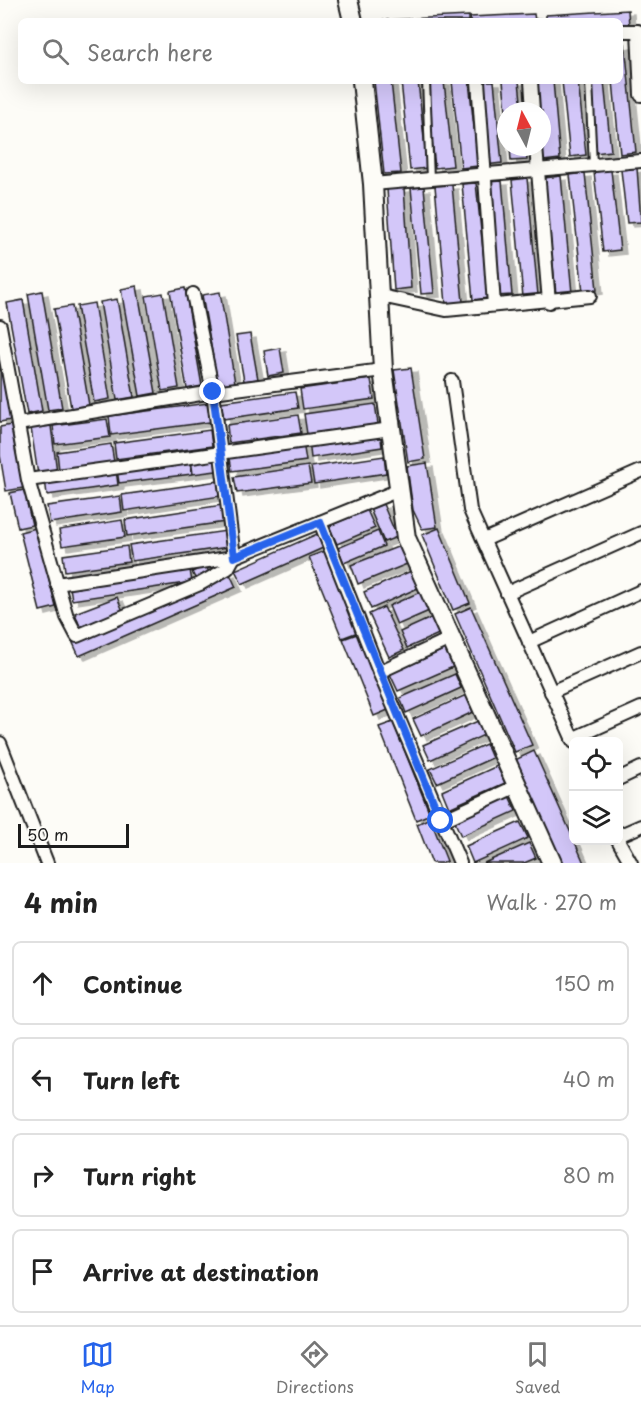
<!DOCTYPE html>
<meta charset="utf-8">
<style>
body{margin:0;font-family:"Playpen Sans",sans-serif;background:#f6f6f6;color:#222}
.controls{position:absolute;right:18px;bottom:18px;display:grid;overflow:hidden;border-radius:9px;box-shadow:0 6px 24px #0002}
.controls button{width:54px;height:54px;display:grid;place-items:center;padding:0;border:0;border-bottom:2px solid #e0e0e0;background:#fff;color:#222;font:30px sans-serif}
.compass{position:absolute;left:497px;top:102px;width:54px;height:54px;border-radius:50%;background:#fff;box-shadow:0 6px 24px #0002;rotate:353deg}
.scale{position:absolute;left:18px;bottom:15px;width:111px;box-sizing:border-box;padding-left:6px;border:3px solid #1c1c1c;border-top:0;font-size:16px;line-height:21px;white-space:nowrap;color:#1c1c1c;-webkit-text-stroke:4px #fdfcf7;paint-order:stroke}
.stop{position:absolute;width:18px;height:18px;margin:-14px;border:4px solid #2563eb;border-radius:50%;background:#fff}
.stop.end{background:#2563eb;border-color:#fff;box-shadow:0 2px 6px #0008}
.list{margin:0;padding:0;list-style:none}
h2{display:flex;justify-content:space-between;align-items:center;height:78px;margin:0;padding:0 24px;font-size:26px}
h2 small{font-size:20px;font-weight:400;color:#767676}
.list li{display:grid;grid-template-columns:39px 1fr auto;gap:18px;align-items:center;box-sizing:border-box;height:84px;margin:0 12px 12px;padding:0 12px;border:2px solid #e0e0e0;border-radius:9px}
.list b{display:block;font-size:22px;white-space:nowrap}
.list em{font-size:20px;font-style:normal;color:#767676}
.icon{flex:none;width:33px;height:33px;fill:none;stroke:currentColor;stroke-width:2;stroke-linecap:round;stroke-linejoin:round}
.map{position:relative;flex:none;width:641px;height:863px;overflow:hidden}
.search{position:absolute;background:#fff;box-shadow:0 6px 24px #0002;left:18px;right:18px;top:18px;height:66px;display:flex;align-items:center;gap:15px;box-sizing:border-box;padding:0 21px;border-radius:9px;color:#767676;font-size:22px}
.sheet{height:462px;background:#fff}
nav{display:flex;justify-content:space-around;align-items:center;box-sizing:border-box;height:84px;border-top:2px solid #e0e0e0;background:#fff;font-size:16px;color:#767676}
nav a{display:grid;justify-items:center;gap:3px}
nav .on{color:#2563eb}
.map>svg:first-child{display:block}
.building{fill:#d3c7f9;stroke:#1c1c1c;stroke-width:1.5;filter:url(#shadow)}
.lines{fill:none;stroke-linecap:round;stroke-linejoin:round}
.lane-casing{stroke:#1c1c1c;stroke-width:10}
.street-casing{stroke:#1c1c1c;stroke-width:16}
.secondary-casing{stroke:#1c1c1c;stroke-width:22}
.lane{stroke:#fdfcf7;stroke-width:6}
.street{stroke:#fdfcf7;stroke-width:12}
.secondary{stroke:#fdfcf7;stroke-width:18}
.route{stroke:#2563eb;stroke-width:8}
</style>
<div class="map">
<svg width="641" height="863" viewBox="0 0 641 863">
<defs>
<filter id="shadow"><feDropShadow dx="6" dy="4" stdDeviation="0" flood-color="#0004"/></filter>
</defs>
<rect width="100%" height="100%" fill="#fdfcf7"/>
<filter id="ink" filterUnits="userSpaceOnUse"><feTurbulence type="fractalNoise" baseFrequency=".0167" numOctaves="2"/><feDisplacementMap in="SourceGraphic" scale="12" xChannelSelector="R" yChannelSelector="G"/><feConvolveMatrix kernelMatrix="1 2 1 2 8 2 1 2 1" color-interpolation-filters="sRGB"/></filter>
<g filter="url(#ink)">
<g class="building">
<polygon points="628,10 629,27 620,27 620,21 546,21 546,15"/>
<polygon points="534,14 535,21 471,21 470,17"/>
<polygon points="469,16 469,21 366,21"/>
<polygon points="625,44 636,152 620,154 613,81 620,81 620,45"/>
<polygon points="374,81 391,81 401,173 384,174"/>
<polygon points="401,81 418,81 427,168 410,170"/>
<polygon points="426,81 444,81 453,166 435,168"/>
<polygon points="452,81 469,81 478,166 461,168"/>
<polygon points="477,81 494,81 502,163 485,165"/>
<polygon points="503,81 519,81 522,111 506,111"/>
<polygon points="535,81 553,81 560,159 543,161 542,111 538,111"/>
<polygon points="562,81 578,81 586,155 570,157"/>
<polygon points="588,81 604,81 611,151 595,153"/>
<polygon points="510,147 526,147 527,160 511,161"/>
<polygon points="637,168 641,222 627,223 621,170"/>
<polygon points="611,170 620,250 603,252 594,172"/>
<polygon points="585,173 597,290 583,292 570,175"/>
<polygon points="561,176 572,293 556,294 544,178"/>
<polygon points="527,178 538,295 523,297 512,180"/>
<polygon points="502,181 512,295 496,296 486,182"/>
<polygon points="476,183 488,298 473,300 462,184"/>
<polygon points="452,185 463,302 446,304 435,186"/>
<polygon points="424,187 434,293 421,294 411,188"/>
<polygon points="404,188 411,288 394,290 387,189"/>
<polygon points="137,286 156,393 140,396 121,289"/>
<polygon points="185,288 202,386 187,389 170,291"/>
<polygon points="42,291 62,408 48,410 28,294"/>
<polygon points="220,292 235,383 218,386 202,295"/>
<polygon points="163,293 179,388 162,391 146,296"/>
<polygon points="117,299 134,397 117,400 100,302"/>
<polygon points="23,300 42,411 27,414 7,303"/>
<polygon points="94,303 110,399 94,402 77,306"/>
<polygon points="72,306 89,405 71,408 54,309"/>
<polygon points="250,334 258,379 244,381 236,336"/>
<polygon points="0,348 11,420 0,422"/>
<polygon points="280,348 284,373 268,376 264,351"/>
<polygon points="411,368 425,459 408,462 394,370"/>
<polygon points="371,379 374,399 303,409 300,389"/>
<polygon points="295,392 298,408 224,419 221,402"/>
<polygon points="208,403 210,422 111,435 109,416"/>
<polygon points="375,404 378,424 307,434 304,414"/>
<polygon points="298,415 301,433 229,443 227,425"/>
<polygon points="107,419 110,437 55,444 53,426"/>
<polygon points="11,425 23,488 6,491 0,455 0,427"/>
<polygon points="51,426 57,472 38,475 31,428"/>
<polygon points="210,430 212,446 116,459 114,443"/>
<polygon points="380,431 382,447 311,458 309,441"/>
<polygon points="303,442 306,461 232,471 229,452"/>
<polygon points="111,444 114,462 59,470 57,452"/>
<polygon points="215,456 216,471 193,474 191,459"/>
<polygon points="384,456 386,473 314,484 311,467"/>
<polygon points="190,459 192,474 119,483 117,469"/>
<polygon points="427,463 437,527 422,529 413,510 407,466"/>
<polygon points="308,466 311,483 237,493 234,477"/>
<polygon points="116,470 118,485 47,495 45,479"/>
<polygon points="218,481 221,496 124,511 122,495"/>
<polygon points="24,490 32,525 18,528 10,493"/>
<polygon points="120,496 122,512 50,523 47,506"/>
<polygon points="383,504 397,537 384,542 370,509"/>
<polygon points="222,505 225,522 127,536 125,520"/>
<polygon points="367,510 375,528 337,544 329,526"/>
<polygon points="122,520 125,537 62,546 59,530"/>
<polygon points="36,528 56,607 40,611 20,532"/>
<polygon points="439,528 470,603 453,610 422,535"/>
<polygon points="226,531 228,547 132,561 129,545"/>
<polygon points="378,531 384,546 344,563 338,548"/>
<polygon points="317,534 323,548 242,584 235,570"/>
<polygon points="127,546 129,562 65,571 63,555"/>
<polygon points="400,546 407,564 358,584 351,565"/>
<polygon points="325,551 358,632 342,638 309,557"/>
<polygon points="206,566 210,574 196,580 192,572"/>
<polygon points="190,570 192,582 72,600 70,587"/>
<polygon points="411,571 418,588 371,609 364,592"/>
<polygon points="229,572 236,587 79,656 72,641"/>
<polygon points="420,592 429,611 397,625 389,606"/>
<polygon points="117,597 123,611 80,627 75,613"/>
<polygon points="384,607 404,650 389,657 369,614"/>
<polygon points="471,607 532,745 515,752 455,614"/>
<polygon points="433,617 441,633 407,648 400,632"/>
<polygon points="357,634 388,710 374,716 343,639"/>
<polygon points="445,649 453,667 398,691 390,674"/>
<polygon points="455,674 461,688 406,713 400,698"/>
<polygon points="466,695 473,712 421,736 413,719"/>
<polygon points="478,721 484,735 430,760 423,745"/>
<polygon points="393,722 430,814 416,820 379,727"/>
<polygon points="486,744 492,758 437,783 430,769"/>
<polygon points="534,751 574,840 584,863 562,863 515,760"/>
<polygon points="497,766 505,783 449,808 442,791"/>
<polygon points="509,796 516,811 461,836 454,820"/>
<polygon points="430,818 447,861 442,863 432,863 417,824"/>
<polygon points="520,822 528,838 473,863 466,846"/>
<polygon points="529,843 536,858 524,863 484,863"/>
</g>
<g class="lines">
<g class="lane-casing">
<g id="lane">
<polyline points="426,81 430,179"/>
<polyline points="589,81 593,165"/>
</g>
</g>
<g class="street-casing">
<g id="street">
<polyline points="620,31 638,31 641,95"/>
<polyline points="478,81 494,305"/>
<polyline points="531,81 533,111"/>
<polyline points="536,147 549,302"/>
<polyline points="373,184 641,161"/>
<polyline points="381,296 446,310 590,296"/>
<polyline points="0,326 28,480 67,617 77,636 200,584 228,568 234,557 213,392 193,294"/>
<polyline points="452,381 470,510 574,742"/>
<polyline points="18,424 213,392 383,370"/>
<polyline points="28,480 391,429"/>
<polyline points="320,522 379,672 460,863"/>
<polyline points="484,540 641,471"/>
<polyline points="57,584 234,557 399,490"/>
<polyline points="507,593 641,533"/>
<polyline points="529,642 641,591"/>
<polyline points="379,672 452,638"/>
<polyline points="551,692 641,652"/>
<polyline points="572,739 641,708"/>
<polyline points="0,743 47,863"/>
<polyline points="618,779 641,768"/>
<polyline points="441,821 517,786"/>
<polyline points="618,836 641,826"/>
<polyline points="618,840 631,863"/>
</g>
</g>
<g class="secondary-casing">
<g id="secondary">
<polyline points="348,0 353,21"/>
<polyline points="362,81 373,184 383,370 406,538 552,863"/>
</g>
</g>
<use href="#lane" class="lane"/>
<use href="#street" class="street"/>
<use href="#secondary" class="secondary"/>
</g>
</g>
<g class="lines" filter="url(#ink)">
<polyline class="route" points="213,392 234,557 320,522 441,821"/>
</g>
</svg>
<div class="controls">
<button><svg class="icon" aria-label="locate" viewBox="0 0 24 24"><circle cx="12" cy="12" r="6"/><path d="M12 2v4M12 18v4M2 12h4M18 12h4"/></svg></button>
<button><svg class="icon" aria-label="layers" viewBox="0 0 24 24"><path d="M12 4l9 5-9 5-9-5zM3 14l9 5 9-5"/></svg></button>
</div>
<svg class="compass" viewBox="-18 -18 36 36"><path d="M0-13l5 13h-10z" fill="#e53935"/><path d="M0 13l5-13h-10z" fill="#767676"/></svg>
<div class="scale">50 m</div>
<div class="stop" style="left:441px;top:821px"></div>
<div class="stop end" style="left:213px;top:392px"></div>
<div class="search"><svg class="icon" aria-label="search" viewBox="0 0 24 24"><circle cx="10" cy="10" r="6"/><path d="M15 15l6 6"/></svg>Search here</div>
</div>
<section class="sheet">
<h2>4 min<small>Walk · 270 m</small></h2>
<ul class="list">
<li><svg class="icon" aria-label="ahead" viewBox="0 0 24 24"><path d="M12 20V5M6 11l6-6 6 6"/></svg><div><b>Continue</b></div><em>150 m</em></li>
<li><svg class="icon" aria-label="left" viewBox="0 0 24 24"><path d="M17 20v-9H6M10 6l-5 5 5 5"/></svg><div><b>Turn left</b></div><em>40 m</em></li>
<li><svg class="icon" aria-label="right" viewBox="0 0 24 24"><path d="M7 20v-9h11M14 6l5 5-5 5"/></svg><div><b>Turn right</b></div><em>80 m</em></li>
<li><svg class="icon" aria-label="arrive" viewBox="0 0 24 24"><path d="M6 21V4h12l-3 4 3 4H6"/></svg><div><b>Arrive at destination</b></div></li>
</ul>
</section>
<nav>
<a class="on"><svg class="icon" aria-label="map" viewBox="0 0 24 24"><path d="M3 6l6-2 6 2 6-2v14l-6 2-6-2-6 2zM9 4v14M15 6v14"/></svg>Map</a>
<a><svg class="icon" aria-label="directions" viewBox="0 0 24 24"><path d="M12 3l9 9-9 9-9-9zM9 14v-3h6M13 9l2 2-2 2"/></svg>Directions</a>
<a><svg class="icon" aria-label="saved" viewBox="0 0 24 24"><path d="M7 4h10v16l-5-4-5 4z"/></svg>Saved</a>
</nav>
